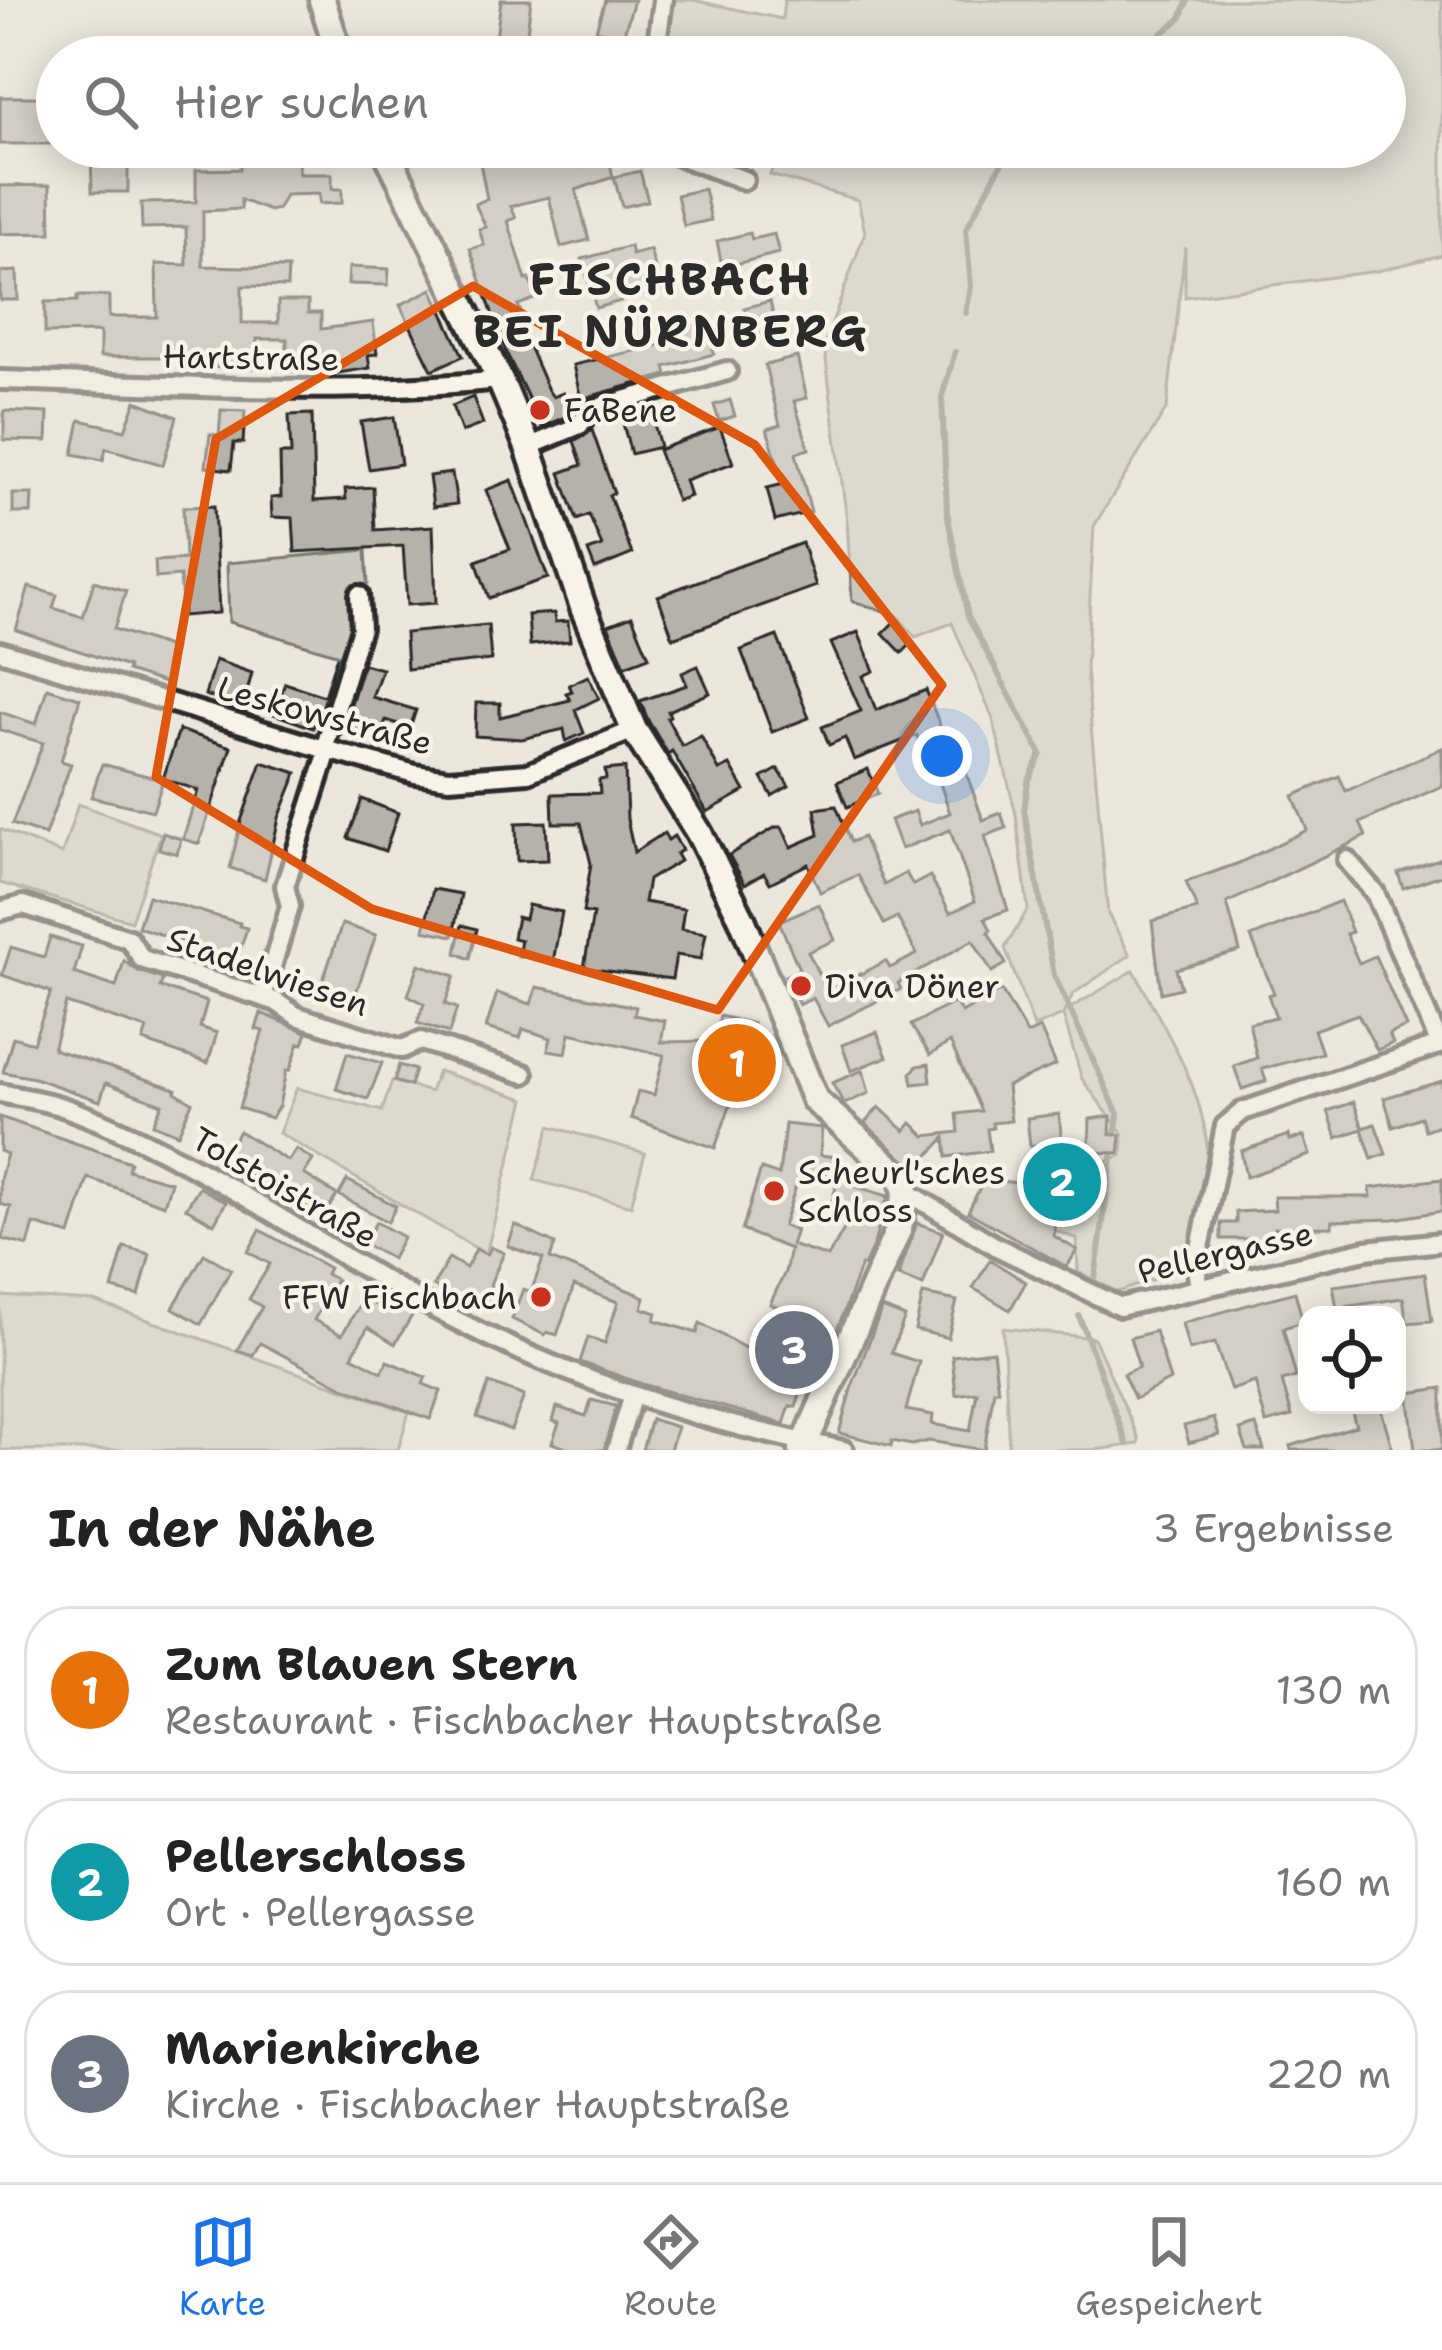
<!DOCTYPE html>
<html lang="de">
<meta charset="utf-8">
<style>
body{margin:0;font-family:"Shantell Sans",sans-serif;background:#f2f2f2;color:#222}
.controls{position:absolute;right:36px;bottom:36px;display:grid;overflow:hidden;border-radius:24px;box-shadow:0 6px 30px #0003}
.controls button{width:108px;height:108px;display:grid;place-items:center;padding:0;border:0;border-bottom:3px solid #e0e0e0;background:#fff;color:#222;font:60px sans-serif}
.you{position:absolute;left:942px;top:756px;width:42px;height:42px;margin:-30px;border:9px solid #fff;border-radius:50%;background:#1a73e8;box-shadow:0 0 0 18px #1a73e833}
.badge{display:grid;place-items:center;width:78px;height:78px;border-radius:50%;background:#1a73e8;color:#fff;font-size:39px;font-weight:700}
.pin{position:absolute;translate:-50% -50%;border:6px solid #fff;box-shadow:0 3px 12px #0006}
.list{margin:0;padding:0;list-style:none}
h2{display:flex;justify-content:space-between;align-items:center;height:156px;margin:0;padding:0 48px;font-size:51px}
h2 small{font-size:39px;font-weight:400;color:#767676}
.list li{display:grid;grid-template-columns:78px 1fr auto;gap:36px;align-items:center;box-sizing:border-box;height:168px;margin:0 24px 24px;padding:0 24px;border:3px solid #e0e0e0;border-radius:48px}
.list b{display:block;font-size:45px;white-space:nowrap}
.list p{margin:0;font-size:39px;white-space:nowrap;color:#767676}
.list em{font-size:39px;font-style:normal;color:#767676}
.icon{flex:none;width:66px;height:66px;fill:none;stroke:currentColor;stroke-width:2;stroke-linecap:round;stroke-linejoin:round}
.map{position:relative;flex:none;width:1442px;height:1450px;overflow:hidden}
.search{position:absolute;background:#fff;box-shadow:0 6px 30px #0003;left:36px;right:36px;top:36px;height:132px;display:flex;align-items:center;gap:30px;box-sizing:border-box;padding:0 42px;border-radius:66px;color:#767676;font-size:45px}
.sheet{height:732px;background:#fff}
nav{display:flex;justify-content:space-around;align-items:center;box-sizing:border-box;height:168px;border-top:3px solid #e0e0e0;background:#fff;font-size:33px;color:#767676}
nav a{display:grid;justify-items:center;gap:6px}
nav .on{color:#1a73e8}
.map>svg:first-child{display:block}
.green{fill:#cbc8bf;stroke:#7b7a75;stroke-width:3}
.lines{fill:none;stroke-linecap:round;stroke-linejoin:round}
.stream{stroke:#72716c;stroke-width:6}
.building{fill:#b5b2ab;stroke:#2b2b2b;stroke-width:3;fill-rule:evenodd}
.minor-casing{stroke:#2b2b2b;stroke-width:26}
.secondary-casing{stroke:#2b2b2b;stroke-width:33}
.minor{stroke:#f7f3e8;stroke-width:16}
.secondary{stroke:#f7f3e8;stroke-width:24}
.marked{fill:none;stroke:#df570e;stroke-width:9;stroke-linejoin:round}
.poi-dot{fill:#c8321e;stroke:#f7f3e8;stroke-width:4.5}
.labels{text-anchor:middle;stroke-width:9;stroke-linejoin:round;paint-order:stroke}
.street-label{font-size:33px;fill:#2b2b2b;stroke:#f7f3e8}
.poi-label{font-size:33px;fill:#2b2b2b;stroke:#f7f3e8;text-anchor:start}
.district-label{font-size:45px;font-weight:bold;letter-spacing:3px;fill:#2b2b2b;stroke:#f7f3e8}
</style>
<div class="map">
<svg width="1442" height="1450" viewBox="0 0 1442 1450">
<rect width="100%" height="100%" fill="#ebe7dd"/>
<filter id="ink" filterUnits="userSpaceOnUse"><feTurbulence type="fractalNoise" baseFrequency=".00833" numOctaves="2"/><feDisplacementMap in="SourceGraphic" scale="24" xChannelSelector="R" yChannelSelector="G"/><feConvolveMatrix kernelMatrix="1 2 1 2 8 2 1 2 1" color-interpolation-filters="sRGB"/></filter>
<g filter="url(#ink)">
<g class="green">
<path d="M675,0H693L782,19L784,0H1442V255L1377,271L1185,297V247L1167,408L1094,526L1086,669L1108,914L1130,955L1073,994L1064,1012L1134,970C1165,1033 1217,1105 1206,1178C1202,1209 1191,1239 1183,1269L1118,1292L1078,1272L1077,1239L1054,1230L1057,1205L1074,1206L1077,1174L1122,1155L1123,1134L1082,1079L1063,1015L1034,1027L1005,948L1028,909L1016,815L993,719L952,623L915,637L897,615L852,601L847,521L824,345L865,232L858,200L770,175L779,147H1385V57H663Z"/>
<polygon points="366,550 368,584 350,586 353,630 346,657 229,622 227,563"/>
<polygon points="78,804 161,834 131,921 0,883 0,829 62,854"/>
<polygon points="438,1071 525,1099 486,1254 279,1133 297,1088 382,1111 392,1081 430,1092"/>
<polygon points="550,1126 645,1153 631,1206 534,1180"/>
<polygon points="0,1296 94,1301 409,1412 398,1450 0,1450"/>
<polygon points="1003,1328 1094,1338 1139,1439 1138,1444 1095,1450 1009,1450"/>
</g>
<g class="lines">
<g class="stream">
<polyline points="1133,57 1181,18 1188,0"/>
<polyline points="966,313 971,287 966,229 1003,161 1033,147"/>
<polyline points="955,352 942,397 947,512 968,617 1041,754 1028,782 1024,810 1054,975 1118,1114 1095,1279"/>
<polyline points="1079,1316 1127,1444"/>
</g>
</g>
<g class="building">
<polygon points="501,0 531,0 524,57 494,54"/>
<polygon points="605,0 634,0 623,37 596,30"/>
<rect x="0" y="97" width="52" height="47"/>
<polygon points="91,147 128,147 128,192 92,192"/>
<polygon points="240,147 298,147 299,174 332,174 332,189 342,189 342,203 319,204 319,194 285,195 278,209 270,211 241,200 241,209 203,211 203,266 288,268 287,287 242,286 242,323 278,323 278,301 308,301 308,313 321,313 321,329 373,322 377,354 368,355 370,368 338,373 287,371 287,339 257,339 254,368 186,367 186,357 100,357 100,332 45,333 45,302 77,301 77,296 109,296 109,317 157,317 156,264 187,265 186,227 142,228 141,203 196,202 196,170 240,169"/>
<polygon points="477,147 575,147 580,167 609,159 613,177 576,190 589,240 561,247 549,197 511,206 516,218 508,221 526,280 529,279 537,298 518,305 526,325 521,328 548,390 553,397 563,393 572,414 542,427 505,350 470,249 484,245 479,229 486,227 475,204 487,199"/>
<polygon points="640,171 648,201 622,207 614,177"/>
<polygon points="50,185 51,233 0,234 0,186"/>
<polygon points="704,189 711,220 684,226 677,195"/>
<polygon points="750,233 752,239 774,234 779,253 732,265 730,259 721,261 717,241"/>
<polygon points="630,246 632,255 650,250 661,290 596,308 582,259"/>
<polygon points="349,267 389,269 388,285 348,284"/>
<polygon points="17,271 18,300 0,300 0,272"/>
<polygon points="432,289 463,356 432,370 400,305"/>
<polygon points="770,301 777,332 752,338 744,308"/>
<polygon points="706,322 714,354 665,367 667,375 581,399 573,365 673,342 670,331"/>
<polygon points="797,357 807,398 794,401 809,449 796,453 811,512 775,521 767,488 784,484 767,429 780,425 765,365"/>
<polygon points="473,397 483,424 462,432 452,406"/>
<polygon points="730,400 735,416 719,421 714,405"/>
<polygon points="136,401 177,417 163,465 106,448 103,460 73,454 80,420 125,430"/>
<polygon points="221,410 245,411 243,443 234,443 231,470 206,467 210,434 219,435"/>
<polygon points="4,411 48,413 47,441 4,440"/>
<polygon points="651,412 660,447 631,454 622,420"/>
<polygon points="312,414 314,501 346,499 345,489 373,487 375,530 433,526 436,603 407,605 403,546 295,552 293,518 272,517 271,498 281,497 280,454 291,454 289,415"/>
<polygon points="394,417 401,464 369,469 361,422"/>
<polygon points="720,427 733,463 685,480 690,496 677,501 658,450"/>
<polygon points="592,430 614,493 609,495 632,554 595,569 588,551 602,546 589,515 577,520 560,473 582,465 574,441"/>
<polygon points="452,473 457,504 433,507 429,476"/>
<polygon points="512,480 548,578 489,598 476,561 510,549 486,490"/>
<polygon points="13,494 32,494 31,513 13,513"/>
<polygon points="214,506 219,613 183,616 180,576 156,578 155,561 185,559 183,507"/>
<polygon points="802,543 816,586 673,638 658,596"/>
<polygon points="94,581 126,591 114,629 174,649 165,683 127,671 128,667 16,630 29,587 57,595 53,608 83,617"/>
<polygon points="554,613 555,622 568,621 570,641 530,645 528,615"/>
<polygon points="632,616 649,657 625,666 608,625"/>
<polygon points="894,622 913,642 902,653 883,633"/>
<polygon points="488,625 491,660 407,669 405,633"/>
<polygon points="858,632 874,671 863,676 876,710 926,690 946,741 954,739 983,820 1001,813 1006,828 985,836 1008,910 985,918 991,930 988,932 1006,964 992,972 973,940 898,983 901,989 828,1026 813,998 799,1005 785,976 799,969 779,921 819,904 835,940 808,952 827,991 886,961 890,968 917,954 897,917 884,924 858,875 820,892 808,864 770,883 764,873 745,884 729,855 776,827 782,827 791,847 819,835 815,809 836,806 851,842 863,837 884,885 906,873 913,885 930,876 950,913 975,901 950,830 901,849 890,820 915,811 920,825 950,813 925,739 919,742 917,735 854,760 845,738 829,745 822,727 861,711 831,643"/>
<polygon points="777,636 809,718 772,732 741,650"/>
<polygon points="337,656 318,724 315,723 313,728 274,714 285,683 324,696"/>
<polygon points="215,660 252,673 243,707 205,695"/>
<polygon points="363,664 382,669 372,697 416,710 410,728 386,720 379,741 343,730"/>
<polygon points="698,666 710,693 668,711 670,716 667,718 682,746 701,736 719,770 730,765 745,791 707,812 672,751 668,754 649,722 640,701 687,685 682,673"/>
<polygon points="588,676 599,698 575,710 584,733 566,741 564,729 522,739 475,736 476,703 500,703 500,717 570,700 566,693 572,691 569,685"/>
<polygon points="47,688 80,698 61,761 71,764 45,835 12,824 43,743 0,730 0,712 36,724"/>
<polygon points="179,730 231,747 199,844 183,839 198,790 163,779"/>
<polygon points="1442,748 1442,786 1360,823 1366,836 1227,903 1240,951 1176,969 1181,988 1161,993 1152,921 1197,909 1186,882 1239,863 1307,830 1293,796 1339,776 1346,791"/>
<polygon points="262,762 297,773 279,818 265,879 230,868 241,821"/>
<polygon points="102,764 163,780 153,811 91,797"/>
<polygon points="625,768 627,819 634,852 664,833 668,840 674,836 682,850 676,854 680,861 648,880 644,902 684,909 681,929 706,933 701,959 676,955 672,979 584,968 593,914 583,912 591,864 581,823 553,823 552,794 600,793 599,780 606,779 605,770"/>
<polygon points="778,769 789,786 772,796 762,778"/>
<polygon points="868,769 878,794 847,807 837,782"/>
<polygon points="362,799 398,813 385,851 348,838"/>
<polygon points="546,822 548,860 517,861 516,823"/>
<polygon points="163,833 181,839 177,854 159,849"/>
<polygon points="1442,858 1442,875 1403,888 1398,873"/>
<polygon points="433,889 461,894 453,936 424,930"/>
<polygon points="148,896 240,923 239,926 247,928 237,960 138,927"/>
<polygon points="1340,901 1352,932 1346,934 1359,963 1375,956 1406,1027 1389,1034 1393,1043 1377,1050 1358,1014 1314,1030 1322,1053 1262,1069 1266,1081 1242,1089 1234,1066 1257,1058 1249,1023 1276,1017 1268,995 1274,993 1251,937"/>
<polygon points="528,905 562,912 553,962 518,956 521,940 513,938 517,917 525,919"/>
<polygon points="342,924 376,935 355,996 321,986"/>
<polygon points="462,925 477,929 470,959 456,953"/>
<polygon points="50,937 82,946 74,973 116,987 124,961 138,971 163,979 160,987 207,1002 200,1027 217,1033 208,1063 143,1041 147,1029 66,1003 53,1049 176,1089 175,1092 192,1102 178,1134 153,1124 162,1104 106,1083 100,1101 34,1078 3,1072 13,1037 33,1043 51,992 2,975 11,947 44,957"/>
<polygon points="419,964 455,976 445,1004 457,1008 449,1033 417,1023 424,1004 408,995"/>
<polygon points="537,987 636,1007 634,1015 665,1021 661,1042 714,1041 720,1016 753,1024 749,1053 715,1148 631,1118 638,1091 654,1095 664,1055 570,1033 566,1053 548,1050 551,1038 523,1029 520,1038 486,1028 497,993 531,1004"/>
<polygon points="1001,990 1027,1034 1040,1028 1056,1065 1007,1086 1011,1121 992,1123 993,1128 987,1129 990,1151 947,1157 945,1138 915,1170 865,1123 879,1107 905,1131 912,1123 925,1136 959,1132 957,1114 981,1111 950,1042 930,1055 911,1025 955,1002 962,1013"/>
<polygon points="261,1013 307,1032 303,1044 299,1043 290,1070 286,1071 279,1106 271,1118 239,1108 263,1031 256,1029"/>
<polygon points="877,1032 887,1057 851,1071 842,1045"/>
<polygon points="347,1053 382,1063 368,1099 336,1089"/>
<polygon points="929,1064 931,1082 913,1084 911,1073 917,1066"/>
<polygon points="399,1065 415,1070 410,1086 394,1081"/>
<polygon points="863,1070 869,1093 844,1104 832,1083"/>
<polygon points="1442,1081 1442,1124 1425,1130 1421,1117 1393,1127 1384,1098"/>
<polygon points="1354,1102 1363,1128 1375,1124 1386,1154 1372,1159 1362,1129 1337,1138 1328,1111"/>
<polygon points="1059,1114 1062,1142 1030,1146 1027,1118"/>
<polygon points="1111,1116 1110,1134 1121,1135 1119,1153 1089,1152 1090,1119"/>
<polygon points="0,1117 130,1162 128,1170 171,1182 164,1205 88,1178 70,1235 34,1224 28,1246 2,1239 11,1207 0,1204 0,1179 7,1154 0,1151"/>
<path d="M785,1124L822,1128L820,1155L836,1157L854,1186L888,1196L873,1247L864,1266L861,1265L837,1330L823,1325L797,1385L803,1386L796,1407L790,1406L784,1424L642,1384L580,1362L588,1337L605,1343L618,1302L574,1286L557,1335L547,1332L545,1335L512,1319L523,1289L531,1292L543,1259L508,1246L515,1225L555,1244L550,1259L645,1297L642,1308L657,1313L655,1320L697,1333L700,1323L772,1363L780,1342L786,1344L797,1316L770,1304L785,1272L790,1249L742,1230L761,1169L779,1175ZM801,1171L827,1173L836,1187L829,1212L843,1217L841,1222L847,1224L828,1257L791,1245L796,1230L783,1226Z"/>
<polygon points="239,1131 288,1161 296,1149 313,1160 304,1174 337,1195 322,1218 223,1157"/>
<polygon points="1289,1135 1290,1140 1304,1136 1310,1155 1246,1177 1241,1151"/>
<polygon points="1050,1170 1066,1172 1069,1206 1057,1205 1054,1236 1077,1250 1067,1267 968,1212 984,1179 1026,1184 1027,1173 1049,1176"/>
<polygon points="1442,1179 1442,1211 1394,1219 1332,1221 1332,1227 1275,1228 1275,1239 1221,1239 1221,1223 1236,1223 1236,1212 1275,1210 1274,1197 1371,1197 1370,1188"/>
<polygon points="347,1180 396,1206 388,1222 339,1195"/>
<polygon points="199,1187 226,1202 214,1224 186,1208"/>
<polygon points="376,1222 403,1237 392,1259 364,1244"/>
<polygon points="917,1223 943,1232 923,1285 898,1276"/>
<polygon points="260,1230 329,1268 326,1274 336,1280 314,1320 342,1335 363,1298 381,1308 386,1299 413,1314 395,1344 368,1327 352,1356 382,1372 387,1361 426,1377 423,1384 441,1391 430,1419 343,1387 260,1343 253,1355 237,1350 262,1307 249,1299 270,1264 248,1252"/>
<polygon points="124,1247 150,1254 139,1296 112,1289"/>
<polygon points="491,1247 504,1253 491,1282 486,1305 466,1296 462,1302 433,1286 449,1258 466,1268 476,1249 487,1255"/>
<polygon points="204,1254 231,1269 201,1324 173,1308"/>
<polygon points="990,1260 1026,1282 1010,1310 973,1288"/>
<polygon points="1425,1274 1432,1321 1407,1323 1403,1298 1337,1308 1333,1286"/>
<polygon points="1295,1292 1303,1322 1283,1328 1296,1377 1282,1381 1292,1416 1266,1423 1255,1382 1231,1390 1215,1343 1189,1350 1182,1323"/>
<polygon points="923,1294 957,1301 948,1338 915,1330"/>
<polygon points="882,1308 905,1317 891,1353 919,1362 906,1410 933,1415 932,1424 970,1431 977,1392 956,1395 952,1356 993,1351 998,1390 994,1390 984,1450 929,1441 912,1445 892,1441 891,1446 839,1433 851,1389"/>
<polygon points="1155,1331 1170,1380 1135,1399 1123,1374 1139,1367 1130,1338"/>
<polygon points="489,1383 524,1396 511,1430 477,1417"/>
<polygon points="1442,1388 1442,1450 1415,1450 1408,1393"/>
<polygon points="591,1400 616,1406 604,1450 572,1450 552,1443 559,1423 553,1421 557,1407 586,1416"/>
<polygon points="1371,1406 1380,1406 1393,1450 1291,1450 1290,1446 1356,1426 1352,1412"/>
<polygon points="1214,1418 1219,1435 1189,1443 1184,1426"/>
<polygon points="651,1419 677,1427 670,1450 642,1450"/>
<polygon points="1256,1425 1264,1450 1247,1450 1240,1430"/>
</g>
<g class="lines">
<g class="minor-casing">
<g id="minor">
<polyline points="655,57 663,0"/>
<polyline points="655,147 744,180"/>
<path d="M0,380C167,385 334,397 500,380"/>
<polyline points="528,447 580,425 589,410 727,371"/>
<polyline points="0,651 324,749 415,774 449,779 528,773 634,730"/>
<polyline points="324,749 361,628 359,595"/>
<polyline points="1347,860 1375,893 1440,1045"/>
<polyline points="0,911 23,905 129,939 142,959 275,1001 297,1016 402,1049 421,1041 524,1074"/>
<polyline points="263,997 290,906 285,886 328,751"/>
<path d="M0,1093C23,1098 49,1101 71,1110C206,1161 321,1249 448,1316C571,1381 708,1424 844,1450"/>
<polyline points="906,1191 995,1246 1120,1307 1366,1250 1442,1242"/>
<polyline points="1198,1288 1197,1263 1225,1126 1243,1111 1442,1044"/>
<polyline points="616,1450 633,1395"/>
</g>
</g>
<g class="secondary-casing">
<g id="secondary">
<polyline points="322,0 340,57"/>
<polyline points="384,147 500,380 528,447 584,610 634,730 699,833 742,919 815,1100 901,1177 906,1191 899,1228 802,1450"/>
</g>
</g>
<use href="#minor" class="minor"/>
<use href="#secondary" class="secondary"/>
</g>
</g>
<path d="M0 0H1442V1450H0ZM473,286L755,445L942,685L718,1010L372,909L156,777L216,439Z" fill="#ebe7dd" fill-opacity=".55" fill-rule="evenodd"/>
<path class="marked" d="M473,286L755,445L942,685L718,1010L372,909L156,777L216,439Z"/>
<g class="poi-dot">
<circle cx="540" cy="410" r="12"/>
<circle cx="801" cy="986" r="12"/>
<circle cx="774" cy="1191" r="12"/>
<circle cx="541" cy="1297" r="12"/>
</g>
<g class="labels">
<g class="street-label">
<text transform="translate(251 357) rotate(1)" y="12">Hartstraße</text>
<text transform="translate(325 715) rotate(15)" y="12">Leskowstraße</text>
<text transform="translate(268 971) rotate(19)" y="12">Stadelwiesen</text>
<text transform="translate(285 1187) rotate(30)" y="12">Tolstoistraße</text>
<text transform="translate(1225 1252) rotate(-13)" y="12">Pellergasse</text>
</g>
<g class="poi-label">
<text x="564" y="422">FaBene</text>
<text x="825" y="998">Diva Döner</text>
<text x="798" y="1184">Scheurl'sches<tspan x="798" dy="38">Schloss</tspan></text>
<text x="517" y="1309" text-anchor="end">FFW Fischbach</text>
</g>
<g class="district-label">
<text x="671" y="295">FISCHBACH<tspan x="671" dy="52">BEI NÜRNBERG</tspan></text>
</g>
</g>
</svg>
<div class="controls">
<button><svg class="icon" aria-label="locate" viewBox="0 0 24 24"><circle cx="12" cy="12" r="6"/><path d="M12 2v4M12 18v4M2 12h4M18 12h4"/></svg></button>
</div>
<div class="you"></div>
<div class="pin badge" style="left:737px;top:1063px;background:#e8710a">1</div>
<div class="pin badge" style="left:1062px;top:1182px;background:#0f9aa8">2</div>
<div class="pin badge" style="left:794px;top:1350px;background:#6b7280">3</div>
<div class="search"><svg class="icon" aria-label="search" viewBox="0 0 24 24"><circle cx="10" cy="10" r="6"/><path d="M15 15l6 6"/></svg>Hier suchen</div>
</div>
<section class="sheet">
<h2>In der Nähe<small>3 Ergebnisse</small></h2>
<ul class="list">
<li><span class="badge" style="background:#e8710a">1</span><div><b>Zum Blauen Stern</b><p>Restaurant · Fischbacher Hauptstraße</p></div><em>130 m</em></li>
<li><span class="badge" style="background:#0f9aa8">2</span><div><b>Pellerschloss</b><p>Ort · Pellergasse</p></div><em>160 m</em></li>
<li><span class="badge" style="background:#6b7280">3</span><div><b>Marienkirche</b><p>Kirche · Fischbacher Hauptstraße</p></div><em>220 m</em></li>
</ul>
</section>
<nav>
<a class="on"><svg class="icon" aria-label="map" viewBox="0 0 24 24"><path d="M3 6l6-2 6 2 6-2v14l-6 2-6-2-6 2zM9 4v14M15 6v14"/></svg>Karte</a>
<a><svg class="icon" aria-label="directions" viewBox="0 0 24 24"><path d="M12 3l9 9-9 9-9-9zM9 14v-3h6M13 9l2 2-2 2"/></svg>Route</a>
<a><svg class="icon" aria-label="saved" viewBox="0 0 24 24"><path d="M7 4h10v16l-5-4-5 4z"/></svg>Gespeichert</a>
</nav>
